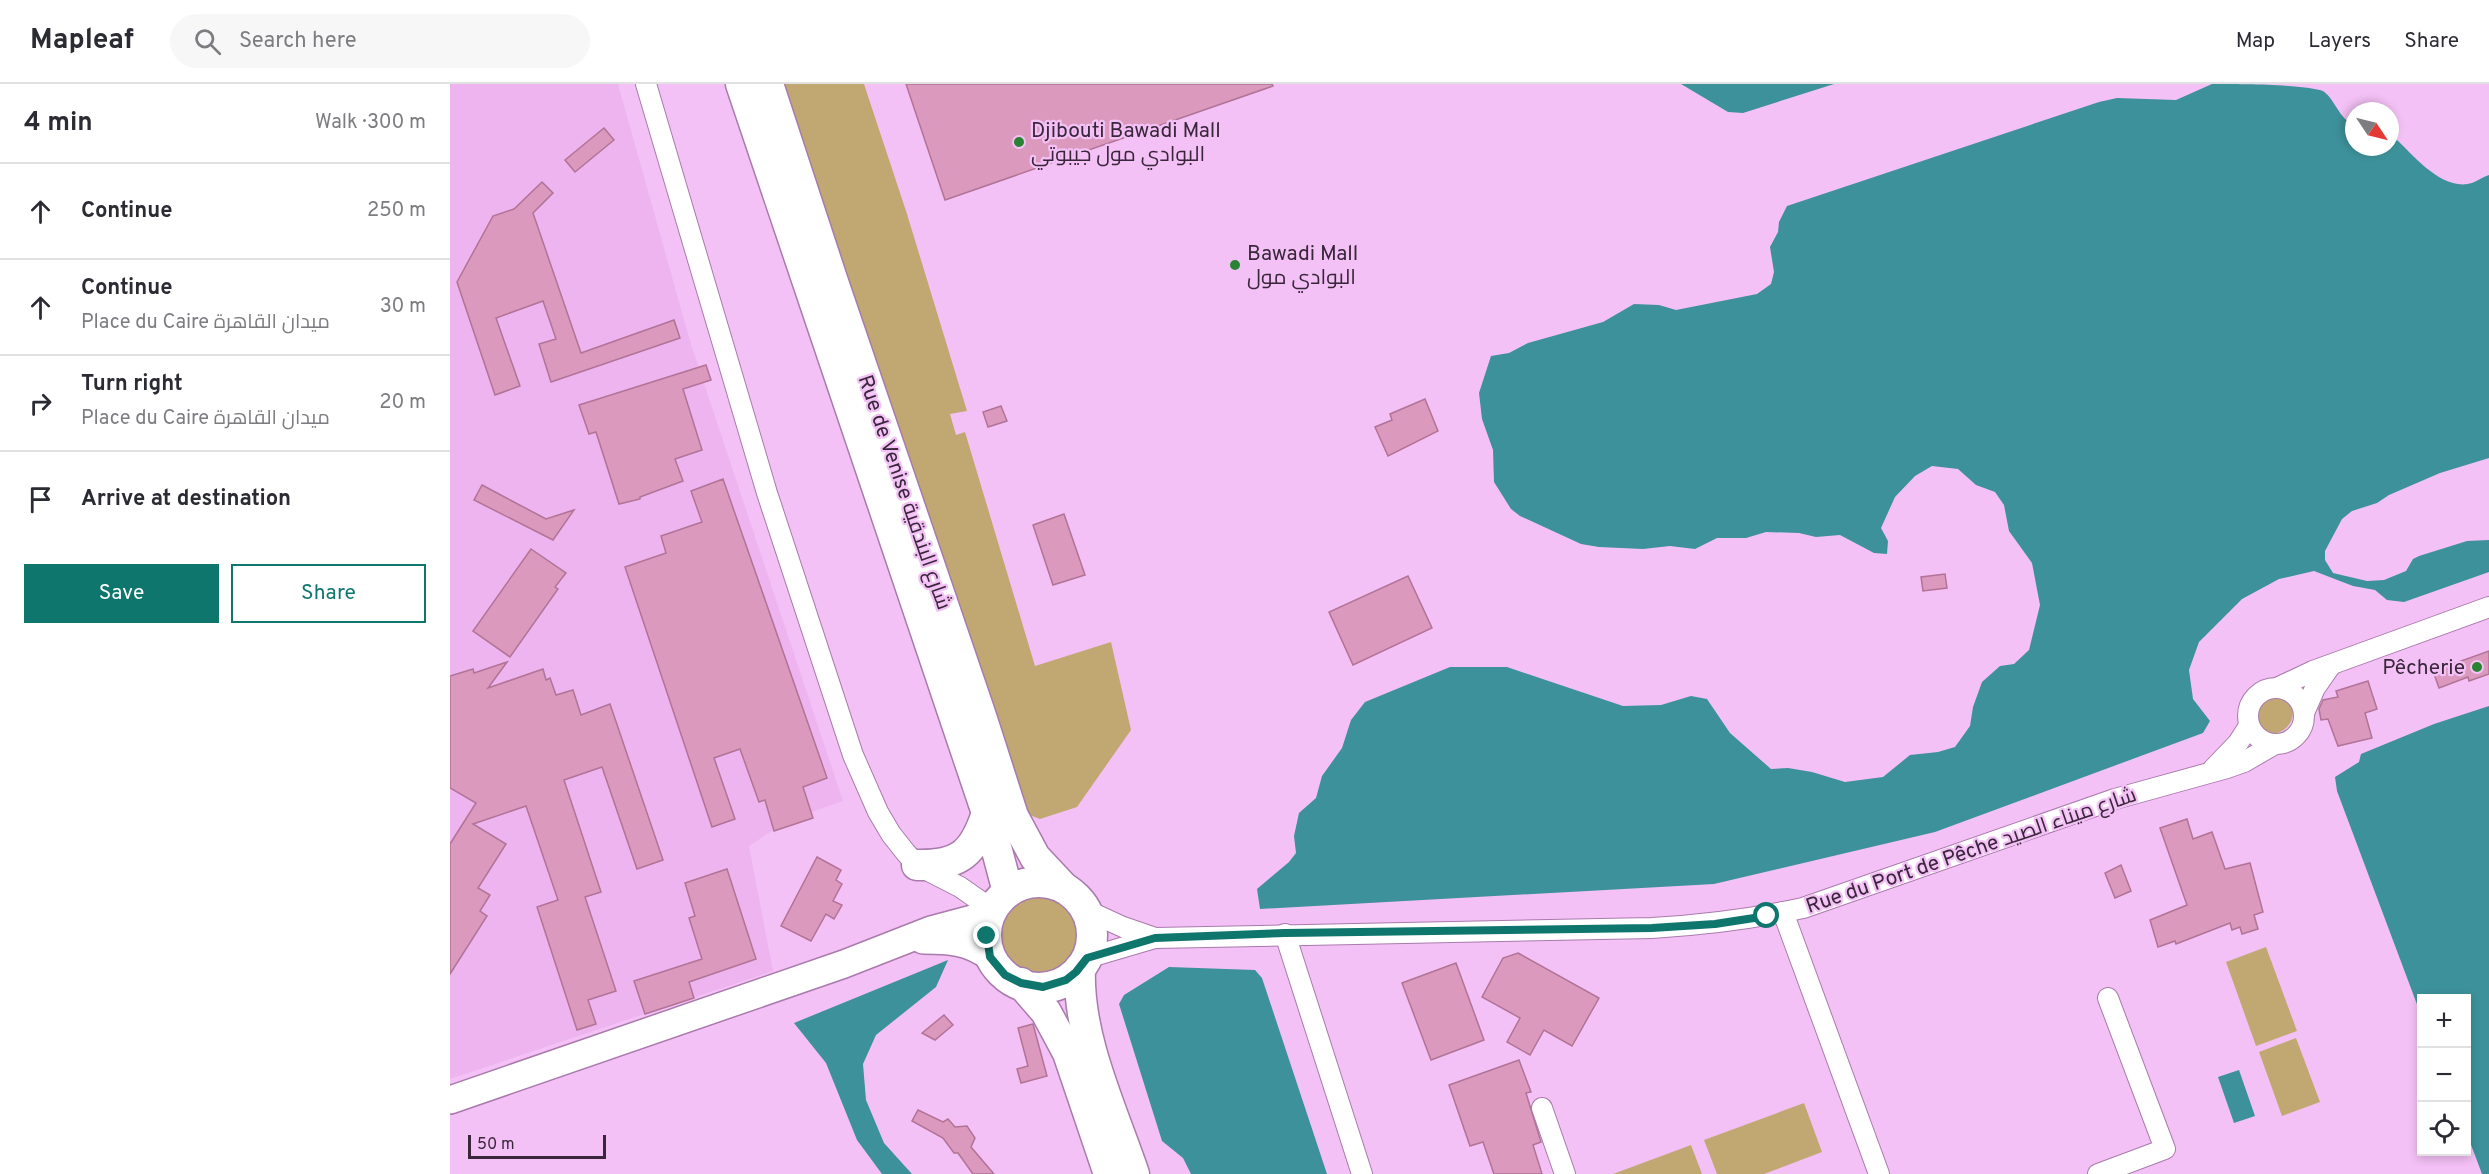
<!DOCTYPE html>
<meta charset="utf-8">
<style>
body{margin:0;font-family:Overpass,Cairo,sans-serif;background:#f7f7f7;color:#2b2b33}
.controls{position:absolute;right:18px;bottom:18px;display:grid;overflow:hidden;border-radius:0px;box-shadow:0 3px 9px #0003}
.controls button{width:54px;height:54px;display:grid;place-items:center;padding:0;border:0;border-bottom:2px solid #e1e1e2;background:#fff;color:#2b2b33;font:30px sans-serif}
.compass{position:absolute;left:1895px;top:18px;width:54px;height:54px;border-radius:50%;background:#fff;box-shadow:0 3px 9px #0003;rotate:125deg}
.scale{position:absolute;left:18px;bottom:15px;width:138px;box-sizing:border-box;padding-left:6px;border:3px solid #39263a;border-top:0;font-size:16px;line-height:21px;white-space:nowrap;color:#39263a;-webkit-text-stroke:4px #f4c1f6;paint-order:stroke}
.stop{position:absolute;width:18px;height:18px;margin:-14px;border:4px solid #0f766e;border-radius:50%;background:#fff}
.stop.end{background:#0f766e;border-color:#fff;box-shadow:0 2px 6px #0008}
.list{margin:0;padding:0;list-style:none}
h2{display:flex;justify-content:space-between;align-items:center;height:78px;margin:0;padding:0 24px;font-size:26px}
h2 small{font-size:20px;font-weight:400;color:#7c7c81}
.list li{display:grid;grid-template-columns:39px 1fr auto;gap:18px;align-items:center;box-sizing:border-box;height:96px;padding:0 24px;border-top:2px solid #e1e1e2}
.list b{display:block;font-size:22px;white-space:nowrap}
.list p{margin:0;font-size:20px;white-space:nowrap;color:#7c7c81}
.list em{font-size:20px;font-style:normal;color:#7c7c81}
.actions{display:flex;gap:12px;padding:18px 24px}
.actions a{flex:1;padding:14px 0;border:2px solid #0f766e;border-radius:0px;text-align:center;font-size:21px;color:#0f766e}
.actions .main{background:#0f766e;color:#fff}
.icon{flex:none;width:33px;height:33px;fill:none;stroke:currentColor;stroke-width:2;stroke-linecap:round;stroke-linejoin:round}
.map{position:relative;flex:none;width:2039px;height:1090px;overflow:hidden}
header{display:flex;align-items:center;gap:36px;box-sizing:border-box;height:84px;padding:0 30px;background:#fff;border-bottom:2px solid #e1e1e2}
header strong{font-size:28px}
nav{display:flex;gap:33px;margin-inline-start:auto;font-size:21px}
.search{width:420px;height:54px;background:#f7f7f7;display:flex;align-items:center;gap:15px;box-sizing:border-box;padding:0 21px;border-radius:33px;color:#7c7c81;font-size:22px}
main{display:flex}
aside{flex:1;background:#fff}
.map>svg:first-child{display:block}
.built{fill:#edb4ef}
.green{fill:#c1a873}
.water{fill:#3d919a}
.building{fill:#da99bd;stroke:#b17396;stroke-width:1.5}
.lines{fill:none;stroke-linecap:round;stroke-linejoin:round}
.street-casing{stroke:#a97aac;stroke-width:22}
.secondary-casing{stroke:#a97aac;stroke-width:30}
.primary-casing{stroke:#a97aac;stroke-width:33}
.street{stroke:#fff;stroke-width:20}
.secondary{stroke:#fff;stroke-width:27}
.primary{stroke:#fff;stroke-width:30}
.route{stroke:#0f766e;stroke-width:8}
.poi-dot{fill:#288333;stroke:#f4c1f6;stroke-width:2}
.labels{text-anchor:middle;stroke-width:4.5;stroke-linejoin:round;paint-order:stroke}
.poi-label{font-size:21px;fill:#39263a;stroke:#f4c1f6;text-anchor:start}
.street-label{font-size:21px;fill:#39263a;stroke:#f4c1f6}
</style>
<header>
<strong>Mapleaf</strong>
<div class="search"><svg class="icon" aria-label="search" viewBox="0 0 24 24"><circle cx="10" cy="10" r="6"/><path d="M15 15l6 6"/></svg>Search here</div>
<nav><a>Map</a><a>Layers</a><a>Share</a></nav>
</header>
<main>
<aside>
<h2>4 min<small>Walk · 300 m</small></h2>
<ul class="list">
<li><svg class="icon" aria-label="ahead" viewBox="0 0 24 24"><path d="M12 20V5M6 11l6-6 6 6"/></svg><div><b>Continue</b></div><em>250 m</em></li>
<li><svg class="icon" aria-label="ahead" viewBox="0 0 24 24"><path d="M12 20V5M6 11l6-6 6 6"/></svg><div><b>Continue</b><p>Place du Caire ميدان القاهرة</p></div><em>30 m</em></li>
<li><svg class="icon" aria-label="right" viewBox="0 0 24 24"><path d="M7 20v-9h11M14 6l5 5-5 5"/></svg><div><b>Turn right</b><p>Place du Caire ميدان القاهرة</p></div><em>20 m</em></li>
<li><svg class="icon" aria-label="arrive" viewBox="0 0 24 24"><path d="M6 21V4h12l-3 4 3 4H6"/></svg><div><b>Arrive at destination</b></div></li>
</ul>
<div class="actions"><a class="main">Save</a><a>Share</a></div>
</aside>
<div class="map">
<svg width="2039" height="1090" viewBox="0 0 2039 1090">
<rect width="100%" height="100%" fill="#f4c1f6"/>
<polygon class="built" points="0,0 168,0 240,257 393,717 339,736 299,762 323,887 0,995"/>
<g class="green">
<polygon points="328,0 414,0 457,130 517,327 500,330 506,351 515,348 585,582 661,558 681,646 627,723 590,735 569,727"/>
<circle cx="1821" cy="628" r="22"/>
<circle cx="589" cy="850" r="41"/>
<polygon points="1816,863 1847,947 1806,962 1776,878"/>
<polygon points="1846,954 1870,1018 1832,1032 1809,968"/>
<polygon points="1354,1019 1372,1068 1314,1090 1267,1090 1254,1056"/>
<polygon points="1241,1061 1252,1090 1163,1090"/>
</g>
<g class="water">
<polygon points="1231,0 1384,0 1293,29 1278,28"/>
<path d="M1762,0C1789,0 1851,0 1873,7C1885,15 1889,35 1904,41V63H1940V53L1946,55C1964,72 1993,108 2022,99C2027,97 2033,93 2039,91V374L1990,389L1939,411L1927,419L1902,427L1892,435L1875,467V476L1883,489L1917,497L1934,496L1956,487L1963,475L1969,472L2017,457L2039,456V488L1954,518L1937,516L1925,506L1903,502L1864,487L1829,495L1792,515L1749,558L1739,586L1743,615L1760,637L1753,649L1485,748L1264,800L810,825L807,805L839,778L846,769L844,752L849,729L866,714L872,692L892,664L901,636L915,618L1000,583H1057L1173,622L1211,621L1241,612L1257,615L1280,649L1321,685L1338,684L1362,688L1395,698L1433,693L1460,671L1488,668L1505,663L1520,642L1523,623L1532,598L1550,582L1564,580L1579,566L1590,521L1582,479L1559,447L1554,421L1545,408L1526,401L1508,385L1482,382L1465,392L1445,413L1431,444L1438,457L1437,470L1424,469L1390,451L1366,453L1349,449L1316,448L1296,454H1267L1245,465L1220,462L1193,465L1149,463L1131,460L1070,432L1061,425L1044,398L1043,366L1032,335L1029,309L1041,272L1059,269L1078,259L1153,238L1184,220L1209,221L1226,226L1307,210L1321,200L1324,188L1320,163L1328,148L1329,138L1337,122L1649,18L1667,14L1726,16Z"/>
<polygon points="2039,622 2039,1090 2032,1090 2017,1050 2016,914 1972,914 1971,931 1887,707 1885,693 1909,678 1911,670 1984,640"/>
<polygon points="498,876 486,903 426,951 413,980 416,1016 434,1059 462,1090 432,1090 407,1056 376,979 344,939"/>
<polygon points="719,883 805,886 812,894 877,1090 741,1090 733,1074 712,1057 669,920 674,911"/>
<polygon points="1789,986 1805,1032 1784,1039 1768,993"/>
</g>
<g class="building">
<polygon points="456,0 822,0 823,2 495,116"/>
<polygon points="154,44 164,56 125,88 115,76"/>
<polygon points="92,98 103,109 83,129 131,269 224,236 230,254 101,298 89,260 106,255 93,217 46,234 70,302 45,311 7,198 43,132 64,125"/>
<polygon points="256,281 261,296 233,305 252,366 225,375 233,397 190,413 190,415 169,420 146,348 139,350 129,321"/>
<polygon points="975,315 988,347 938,372 925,343 942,336 940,330"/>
<polygon points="551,322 557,337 538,343 533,328"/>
<polygon points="273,395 377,694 353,703 363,734 324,747 315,716 309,718 290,665 264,674 285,735 262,743 175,483 216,469 211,452 252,438 241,407"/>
<polygon points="32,401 96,435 124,426 103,456 24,416"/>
<polygon points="614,430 635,491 603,501 583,441"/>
<polygon points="81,465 116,489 105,503 108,505 60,573 23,547"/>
<polygon points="1495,490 1497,504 1473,507 1471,493"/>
<polygon points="958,492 982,544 903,581 879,528"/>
<polygon points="2039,567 2039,590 2019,597 2018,593 1989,604 1983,587"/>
<polygon points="57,578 38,604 93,585 96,596 100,594 106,611 123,606 131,631 160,620 213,776 187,785 152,683 114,696 151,808 135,813 166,907 138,916 146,940 127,946 87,823 108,816 76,722 23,740 56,760 28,804 40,811 30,827 37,832 0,890 0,760 26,719 0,704 0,592 23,585 24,589"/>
<polygon points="1918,597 1927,625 1915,629 1922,654 1888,662 1878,635 1871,636 1869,625 1873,616 1888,613 1886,607"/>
<polygon points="1737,735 1743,755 1762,748 1775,785 1800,779 1813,828 1804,831 1808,845 1792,850 1790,843 1782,846 1780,839 1726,860 1725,857 1708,863 1700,836 1737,821 1710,744"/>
<polygon points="367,773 391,786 386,796 392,800 383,817 392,821 384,835 376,830 361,857 331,842"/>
<polygon points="1671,781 1681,807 1665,814 1655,789"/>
<polygon points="277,785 306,875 239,898 244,914 195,930 184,897 252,875 239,834 245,832 235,799"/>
<polygon points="1068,869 1149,914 1122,962 1094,946 1080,971 1057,958 1070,934 1032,913 1053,874"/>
<polygon points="1006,879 1034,956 981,976 952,899"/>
<polygon points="494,931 503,941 485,956 472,949"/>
<polygon points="583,940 597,992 571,999 567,985 578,982 568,944"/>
<polygon points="1069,976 1081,1008 1076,1009 1091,1058 1083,1061 1092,1090 1044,1090 1033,1058 1020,1062 999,1001"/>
<polygon points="468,1026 493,1038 498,1035 505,1043 517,1042 525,1054 521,1063 544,1090 523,1090 508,1069 504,1069 493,1054 462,1037"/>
</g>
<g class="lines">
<g class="street-casing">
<g id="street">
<polyline points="196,0 317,409 403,671 428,728 441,750 456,769 467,781 510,803 543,826"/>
<polyline points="1829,603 1863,587 2039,523"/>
<circle cx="1826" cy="632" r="28"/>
<polyline points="1854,629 1865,604 1881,581"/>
<polyline points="1763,685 1788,659 1799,642"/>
<polyline points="636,826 673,843 705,854"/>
<polyline points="1333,828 1429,1090"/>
<polyline points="835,850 912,1090"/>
<path d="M637,874L705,854L1202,844C1253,841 1302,835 1353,824L1665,715L1777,684L1794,678L1825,660"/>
<polyline points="1092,1024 1115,1090"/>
<polyline points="1648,1090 1715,1065 1658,914"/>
</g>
</g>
<g class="secondary-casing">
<g id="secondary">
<path d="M473,856C499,856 519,857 540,873"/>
<polyline points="0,1016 394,880 481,846 541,830"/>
</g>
</g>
<g class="primary-casing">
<g id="primary">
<polyline points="291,0 537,729 558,808"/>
<polyline points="318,0 383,198 531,632 563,732 585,773 614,804"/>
<path d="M467,781C510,782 524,769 537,729"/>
<circle cx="589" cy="851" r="53"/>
<path d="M630,884C627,953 662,1025 684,1090"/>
<polyline points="571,899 596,928 618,969 659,1090"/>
</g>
</g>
<use href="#street" class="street"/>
<use href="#secondary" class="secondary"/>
<use href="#primary" class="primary"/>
</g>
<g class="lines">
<polyline class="route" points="537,852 540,873 555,891 571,899 593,903 616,896 626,888 637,874 705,854 835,849 1202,844 1265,840 1317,832"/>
</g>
<g class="poi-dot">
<circle cx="569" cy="58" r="6"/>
<circle cx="785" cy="181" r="6"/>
<circle cx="2027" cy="583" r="6"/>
</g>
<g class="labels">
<g class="poi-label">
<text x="581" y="53">Djibouti Bawadi Mall<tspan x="581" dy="24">البوادي مول جيبوتي</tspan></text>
<text x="797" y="176">Bawadi Mall<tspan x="797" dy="24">البوادي مول</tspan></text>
<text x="2015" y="590" text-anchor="end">Pêcherie</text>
</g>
<g class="street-label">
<text transform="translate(455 408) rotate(71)" y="7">Rue de Venise شارع البندقية</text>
<text transform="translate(1521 766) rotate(-19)" y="7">Rue du Port de Pêche شارع ميناء الصيد</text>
</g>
</g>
</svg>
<div class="controls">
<button>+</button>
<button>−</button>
<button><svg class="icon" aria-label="locate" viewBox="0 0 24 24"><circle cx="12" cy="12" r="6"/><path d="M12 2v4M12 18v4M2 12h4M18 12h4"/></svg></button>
</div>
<svg class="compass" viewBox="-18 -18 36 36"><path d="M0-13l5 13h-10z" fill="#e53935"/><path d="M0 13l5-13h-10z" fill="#7c7c81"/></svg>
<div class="scale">50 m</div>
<div class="stop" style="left:1317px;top:832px"></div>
<div class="stop end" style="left:537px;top:852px"></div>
</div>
</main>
